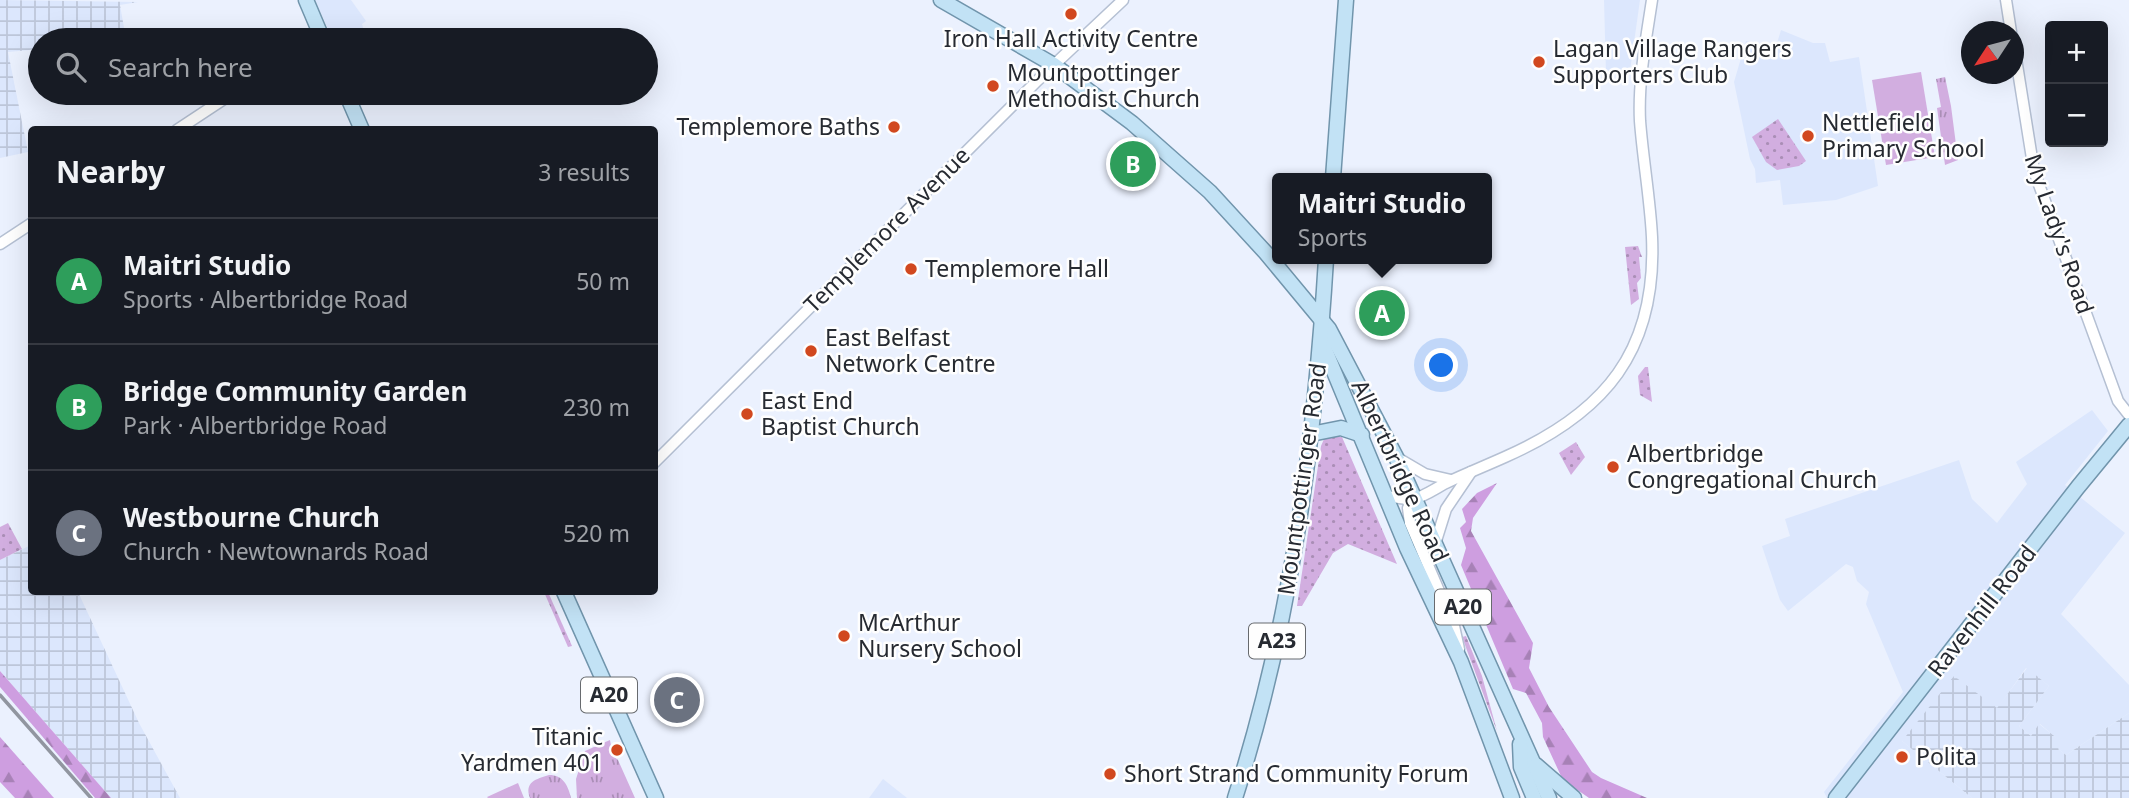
<!DOCTYPE html>
<meta charset="utf-8">
<style>
body{margin:0;font-family:"Noto Sans",sans-serif;background:#242831;color:#f1f3f6}
.controls{position:absolute;right:21px;top:21px;display:grid;overflow:hidden;border-radius:7px;box-shadow:0 7px 28px #0002}
.controls button{width:63px;height:63px;display:grid;place-items:center;padding:0;border:0;border-bottom:2px solid #363941;background:#171b24;color:#f1f3f6;font:35px sans-serif}
.compass{position:absolute;left:1961px;top:21px;width:63px;height:63px;border-radius:50%;background:#171b24;box-shadow:0 7px 28px #0002;rotate:234deg}
.you{position:absolute;left:1442px;top:366px;width:24px;height:24px;margin:-18px;border:5px solid #fff;border-radius:50%;background:#1a73e8;box-shadow:0 0 0 10px #1a73e833}
.badge{display:grid;place-items:center;width:46px;height:46px;border-radius:50%;background:#d1481f;color:#fff;font-size:23px;font-weight:700}
.pin{position:absolute;translate:-50% -50%;border:4px solid #fff;box-shadow:0 2px 7px #0006}
.popup{position:absolute;left:1272px;top:173px;width:220px;height:91px;box-sizing:border-box;display:grid;place-content:center;border-radius:7px;background:#171b24;filter:drop-shadow(0 2px 5px #0005);font-size:23px;white-space:nowrap;color:#9ea1a6}
.popup b{font-size:26px;color:#f1f3f6}
.popup::after{content:'';position:absolute;left:50%;top:100%;margin-left:-14px;border:14px solid transparent;border-top-color:#171b24}
.list{margin:0;padding:0;list-style:none}
h2{display:flex;justify-content:space-between;align-items:center;height:91px;margin:0;padding:0 28px;font-size:30px}
h2 small{font-size:23px;font-weight:400;color:#9ea1a6}
.list li{display:grid;grid-template-columns:46px 1fr auto;gap:21px;align-items:center;box-sizing:border-box;height:126px;padding:0 28px;border-top:2px solid #363941}
.list b{display:block;font-size:26px;white-space:nowrap}
.list p{margin:0;font-size:23px;white-space:nowrap;color:#9ea1a6}
.list em{font-size:23px;font-style:normal;color:#9ea1a6}
.icon{flex:none;width:38px;height:38px;fill:none;stroke:currentColor;stroke-width:2;stroke-linecap:round;stroke-linejoin:round}
.map{position:relative;flex:none;width:2129px;height:798px;overflow:hidden}
.search{position:absolute;background:#171b24;box-shadow:0 7px 28px #0002;left:28px;top:28px;width:630px;height:77px;display:flex;align-items:center;gap:18px;box-sizing:border-box;padding:0 24px;border-radius:38px;color:#9ea1a6;font-size:26px}
.panel{position:absolute;background:#171b24;box-shadow:0 7px 28px #0002;left:28px;top:126px;width:630px;height:469px;border-radius:7px}
.map>svg:first-child{display:block}
.built{fill:#dce7fd}
.industrial{fill:url(#industrial-grid)}
.grass{fill:url(#grass-dots)}
.forest{fill:url(#forest-firs)}
.park{fill:url(#park-tufts)}
.pitch{fill:#d2aee0}
.lines{fill:none;stroke-linecap:round;stroke-linejoin:round}
.minor-casing{stroke:#b5c0d3;stroke-width:13}
.major-casing{stroke:#7195ac;stroke-width:17}
.minor{stroke:#fff;stroke-width:10}
.major{stroke:#c2e2f5;stroke-width:14}
.rail{stroke:#9196a0;stroke-width:3.5}
.poi-dot{fill:#d1481f;stroke:#fefefe;stroke-width:2.5}
.labels{text-anchor:middle;stroke-width:5;stroke-linejoin:round;paint-order:stroke}
.shield{fill:#fefefe;stroke:#676a6e;stroke-width:2}
.shield-label{font-size:21px;font-weight:bold;fill:#262a31}
.poi-label{font-size:23px;fill:#262a31;stroke:#fefefe;text-anchor:start}
.street-label{font-size:23px;fill:#262a31;stroke:#fefefe}
</style>
<div class="map">
<svg width="2129" height="798" viewBox="0 0 2129 798">
<defs>
<pattern id="industrial-grid" width="8" height="8" patternUnits="userSpaceOnUse" patternTransform="scale(1.75)"><rect width="8" height="8" fill="#dce7fd"/><path d="M0 4h8M4 0v8" fill="none" stroke="#bdc6d9"/></pattern>
<pattern id="grass-dots" width="8" height="8" patternUnits="userSpaceOnUse" patternTransform="scale(1.75)"><rect width="8" height="8" fill="#d2aee0"/><path d="M2 2h.1M6 6h.1" fill="none" stroke="#aa8eb6" stroke-width="1.8" stroke-linecap="round"/></pattern>
<pattern id="forest-firs" width="22" height="20" patternUnits="userSpaceOnUse" patternTransform="scale(1.75)"><rect width="22" height="20" fill="#ce9ee0"/><path d="M5 1l3.5 6h-7zM16 11l3.5 6h-7z" fill="#a781b6"/></pattern>
<pattern id="park-tufts" width="24" height="20" patternUnits="userSpaceOnUse" patternTransform="scale(1.75)"><rect width="24" height="20" fill="#d2aee0"/><path d="M3 7l-1-3M5 7V3M7 7l1-3M15 17l-1-3M17 17v-4M19 17l1-3" fill="none" stroke="#aa8eb6"/></pattern>
</defs>
<rect width="100%" height="100%" fill="#ebf1fe"/>
<g class="built">
<polygon points="315,0 351,0 366,21 362,24 365,34 357,40 333,40"/>
<polygon points="1604,0 1640,0 1630,71 1606,73"/>
<polygon points="1781,30 1813,43 1825,43 1830,62 1859,57 1878,186 1836,200 1783,205 1780,180 1756,183 1755,169 1750,159 1734,82 1746,41 1775,50"/>
<polygon points="2092,410 2108,431 2065,485 2125,533 2061,614 2129,685 2129,713 2066,755 2058,749 2062,743 2040,724 2031,736 2019,726 2049,686 2026,668 1997,709 1902,741 1972,798 1827,798 1824,792 1903,692 1866,604 1869,592 1857,581 1853,567 1846,564 1788,611 1780,600 1762,546 1790,536 1785,519 1959,460 1972,499 1997,523 2027,484 2016,462"/>
<polygon points="883,779 907,798 869,798"/>
</g>
<g class="industrial">
<polygon points="0,0 138,2 120,5 126,39 40,40 40,49 8,52 28,152 0,158"/>
<polygon points="31,545 32,592 78,592 139,723 180,798 111,798 0,671 0,560"/>
<polygon points="2027,668 2049,686 2019,726 2031,736 2039,724 2063,743 2058,749 2066,755 2129,713 2129,798 1972,798 1902,741 1954,676 1997,708"/>
</g>
<g class="grass">
<polygon points="1778,119 1806,161 1799,166 1777,170 1766,162 1752,137"/>
<polygon points="1638,246 1642,257 1639,257 1641,278 1637,283 1639,299 1631,305 1625,247"/>
<polygon points="1645,367 1648,367 1652,402 1640,395 1638,376"/>
<polygon points="1332,436 1342,437 1397,564 1348,544 1333,553 1302,606 1297,606 1321,446 1324,439"/>
<polygon points="1576,442 1585,457 1571,475 1559,453"/>
<polygon points="8,523 22,549 0,560 0,527"/>
<polygon points="544,592 548,592 572,646 568,647"/>
<polygon points="1466,636 1482,676 1497,731 1462,637"/>
</g>
<g class="forest">
<polygon points="1497,483 1473,518 1471,531 1533,643 1529,668 1549,707 1592,772 1601,778 1647,798 1589,798 1569,784 1561,776 1543,737 1542,723 1526,693 1513,689 1461,565 1466,548 1460,528 1466,522 1462,509 1477,493"/>
<polygon points="0,671 111,798 95,798 0,687"/>
<polygon points="0,737 54,798 15,798 0,782"/>
</g>
<g class="park">
<polygon points="1945,77 1951,106 1958,160 1945,165 1937,108 1941,107 1936,79"/>
<polygon points="1130,141 1154,162 1133,183 1114,165 1113,159"/>
<polygon points="610,740 613,756 618,760 635,798 577,798 576,779 585,751"/>
<path d="M549,775C563,775 568,785 571,798H530C524,782 536,779 549,775Z"/>
</g>
<g class="pitch">
<polygon points="1921,72 1935,157 1886,165 1872,80"/>
<polygon points="518,783 524,798 488,798 487,797"/>
</g>
<g class="lines">
<g class="minor-casing">
<g id="minor">
<polyline points="2006,0 2011,32"/>
<polyline points="2014,46 2034,171 2118,401 2129,415"/>
<polyline points="177,130 233,93"/>
<polyline points="0,244 32,223"/>
<polyline points="1396,457 1425,474 1451,480"/>
<polyline points="654,463 1038,80 1123,0"/>
<path d="M1386,496C1395,497 1404,500 1413,499C1424,497 1436,488 1446,483C1465,474 1485,466 1505,457C1605,413 1657,351 1652,237C1650,198 1643,160 1640,121C1638,81 1646,40 1652,0"/>
<polyline points="1415,498 1408,508 1410,523 1454,626 1459,649"/>
<polyline points="1435,544 1446,509 1471,472"/>
</g>
</g>
<g class="major-casing">
<g id="major">
<polyline points="306,0 323,40"/>
<polyline points="941,0 1054,65 1132,123 1210,192 1266,253 1329,329 1396,457 1549,798"/>
<polyline points="346,93 362,130"/>
<polyline points="1333,178 1346,0"/>
<polyline points="1323,345 1407,548 1461,662 1512,798"/>
<polyline points="1311,434 1341,428 1362,435"/>
<polyline points="564,592 656,798"/>
<polyline points="1520,744 1521,767 1534,798"/>
<polyline points="1536,765 1574,798"/>
<path d="M1235,798C1291,624 1315,441 1326,259"/>
<polyline points="1836,798 2078,487 2129,425"/>
</g>
</g>
<use href="#minor" class="minor"/>
<use href="#major" class="major"/>
<polyline class="rail" points="0,695 91,798"/>
</g>
<g class="poi-dot">
<circle cx="1071" cy="14" r="7"/>
<circle cx="1539" cy="62" r="7"/>
<circle cx="993" cy="86" r="7"/>
<circle cx="894" cy="127" r="7"/>
<circle cx="1808" cy="136" r="7"/>
<circle cx="911" cy="269" r="7"/>
<circle cx="811" cy="351" r="7"/>
<circle cx="747" cy="414" r="7"/>
<circle cx="1613" cy="467" r="7"/>
<circle cx="844" cy="636" r="7"/>
<circle cx="617" cy="750" r="7"/>
<circle cx="1902" cy="757" r="7"/>
<circle cx="1110" cy="774" r="7"/>
</g>
<g class="labels">
<g class="shield">
<rect x="1435" y="589.5" width="56" height="35" rx="5"/>
<rect x="1249" y="623.5" width="56" height="35" rx="5"/>
<rect x="581" y="677.5" width="56" height="35" rx="5"/>
</g>
<g class="shield-label">
<text x="1463" y="614">A20</text>
<text x="1277" y="648">A23</text>
<text x="609" y="702">A20</text>
</g>
<g class="poi-label">
<text x="1071" y="47" text-anchor="middle">Iron Hall Activity Centre</text>
<text x="1553" y="57">Lagan Village Rangers<tspan x="1553" dy="26">Supporters Club</tspan></text>
<text x="1007" y="81">Mountpottinger<tspan x="1007" dy="26">Methodist Church</tspan></text>
<text x="1822" y="131">Nettlefield<tspan x="1822" dy="26">Primary School</tspan></text>
<text x="880" y="135" text-anchor="end">Templemore Baths</text>
<text x="925" y="277">Templemore Hall</text>
<text x="825" y="346">East Belfast<tspan x="825" dy="26">Network Centre</tspan></text>
<text x="761" y="409">East End<tspan x="761" dy="26">Baptist Church</tspan></text>
<text x="1627" y="462">Albertbridge<tspan x="1627" dy="26">Congregational Church</tspan></text>
<text x="858" y="631">McArthur<tspan x="858" dy="26">Nursery School</tspan></text>
<text x="603" y="745" text-anchor="end">Titanic<tspan x="603" dy="26">Yardmen 401</tspan></text>
<text x="1916" y="765">Polita</text>
<text x="1124" y="782">Short Strand Community Forum</text>
</g>
<g class="street-label">
<text transform="translate(887 230) rotate(-45)" y="8">Templemore Avenue</text>
<text transform="translate(2059 234) rotate(71)" y="8">My Lady's Road</text>
<text transform="translate(1400 471) rotate(65)" y="8">Albertbridge Road</text>
<text transform="translate(1302 479) rotate(-82)" y="8">Mountpottinger Road</text>
<text transform="translate(1982 611) rotate(-52)" y="8">Ravenhill Road</text>
</g>
</g>
</svg>
<div class="controls">
<button>+</button>
<button>−</button>
</div>
<svg class="compass" viewBox="-18 -18 36 36"><path d="M0-13l5 13h-10z" fill="#e53935"/><path d="M0 13l5-13h-10z" fill="#9ea1a6"/></svg>
<div class="you"></div>
<div class="pin badge" style="left:1382px;top:313px;background:#2e9e5b">A</div>
<div class="popup"><b>Maitri Studio</b>Sports</div>
<div class="pin badge" style="left:1133px;top:164px;background:#2e9e5b">B</div>
<div class="pin badge" style="left:677px;top:700px;background:#6b7280">C</div>
<div class="search"><svg class="icon" aria-label="search" viewBox="0 0 24 24"><circle cx="10" cy="10" r="6"/><path d="M15 15l6 6"/></svg>Search here</div>
<section class="panel">
<h2>Nearby<small>3 results</small></h2>
<ul class="list">
<li><span class="badge" style="background:#2e9e5b">A</span><div><b>Maitri Studio</b><p>Sports · Albertbridge Road</p></div><em>50 m</em></li>
<li><span class="badge" style="background:#2e9e5b">B</span><div><b>Bridge Community Garden</b><p>Park · Albertbridge Road</p></div><em>230 m</em></li>
<li><span class="badge" style="background:#6b7280">C</span><div><b>Westbourne Church</b><p>Church · Newtownards Road</p></div><em>520 m</em></li>
</ul>
</section>
</div>
